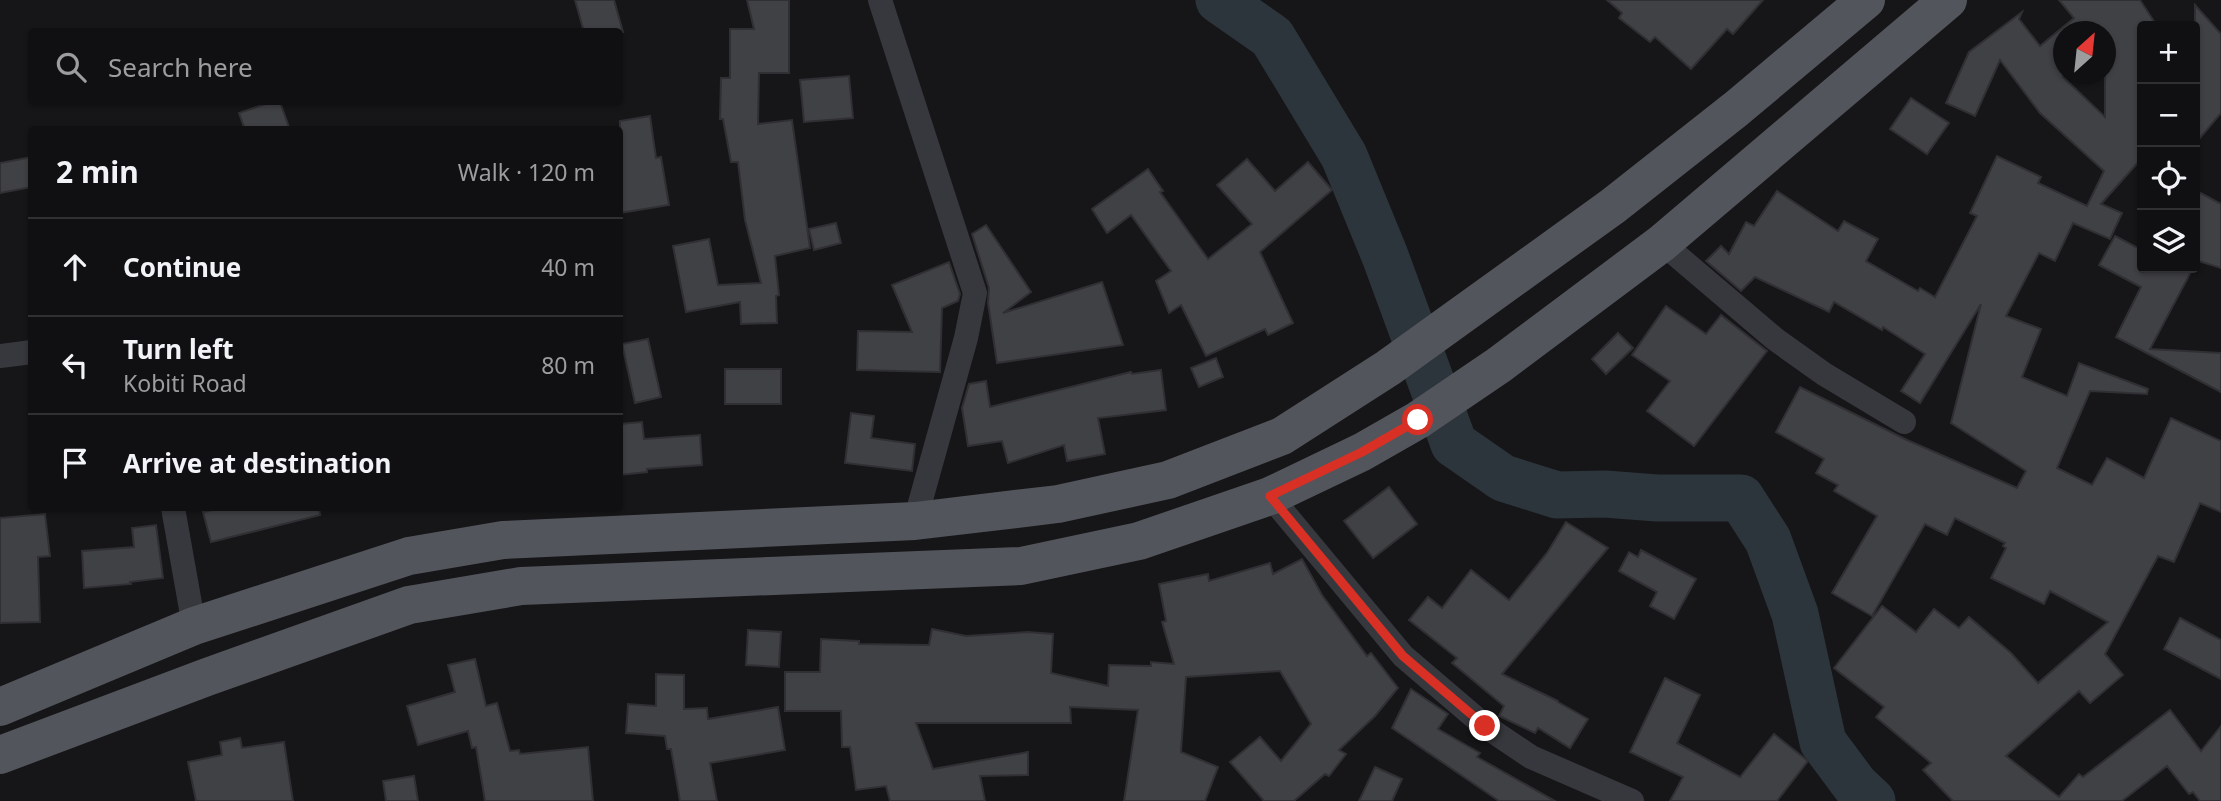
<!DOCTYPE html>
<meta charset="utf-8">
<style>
body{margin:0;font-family:"Noto Sans",sans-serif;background:#1e1e20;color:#f1f3f6}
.controls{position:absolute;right:21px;top:21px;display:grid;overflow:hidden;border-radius:7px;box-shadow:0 2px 5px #0004}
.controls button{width:63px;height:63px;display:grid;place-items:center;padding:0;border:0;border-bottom:2px solid #303032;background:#101012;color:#f1f3f6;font:35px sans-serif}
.compass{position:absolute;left:2053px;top:21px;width:63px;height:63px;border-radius:50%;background:#101012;box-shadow:0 2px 5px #0004;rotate:27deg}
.stop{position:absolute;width:21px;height:21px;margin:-16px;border:5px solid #d93025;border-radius:50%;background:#fff}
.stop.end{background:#d93025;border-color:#fff;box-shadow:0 2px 7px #0008}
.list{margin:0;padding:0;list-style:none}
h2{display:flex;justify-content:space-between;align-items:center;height:91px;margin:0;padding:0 28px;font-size:30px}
h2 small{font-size:23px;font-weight:400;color:#9c9d9f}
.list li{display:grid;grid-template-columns:46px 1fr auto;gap:21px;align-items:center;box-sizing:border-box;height:98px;padding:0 28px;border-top:2px solid #303032}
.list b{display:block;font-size:26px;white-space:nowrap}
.list p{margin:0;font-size:23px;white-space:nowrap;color:#9c9d9f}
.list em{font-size:23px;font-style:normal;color:#9c9d9f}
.icon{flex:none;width:38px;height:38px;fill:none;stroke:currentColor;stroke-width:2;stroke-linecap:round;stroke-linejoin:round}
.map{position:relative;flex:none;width:2221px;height:801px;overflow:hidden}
.search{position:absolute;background:#101012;box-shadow:0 2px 5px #0004;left:28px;top:28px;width:595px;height:77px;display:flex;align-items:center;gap:18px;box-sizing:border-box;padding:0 24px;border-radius:7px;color:#9c9d9f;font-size:26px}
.panel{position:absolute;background:#101012;box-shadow:0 2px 5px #0004;left:28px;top:126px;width:595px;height:385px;border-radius:7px}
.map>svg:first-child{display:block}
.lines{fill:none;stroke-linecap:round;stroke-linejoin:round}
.river{stroke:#2c353c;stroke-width:47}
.building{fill:#404145;stroke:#303034;stroke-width:2;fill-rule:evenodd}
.minor{stroke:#37383d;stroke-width:24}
.primary{stroke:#53555c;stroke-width:38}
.route{stroke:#d93025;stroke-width:9}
</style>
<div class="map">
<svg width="2221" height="801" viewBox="0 0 2221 801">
<rect width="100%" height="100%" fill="#161618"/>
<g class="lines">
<polyline class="river" points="1219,0 1272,37 1344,156 1385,256 1454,444 1503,478 1557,495 1605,494 1657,498 1741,498 1768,540 1795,614 1823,742 1855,785 1872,801"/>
</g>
<g class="building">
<polygon points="575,0 614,0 623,32 584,32"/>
<polygon points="747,0 789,0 789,73 759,73 758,124 792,120 810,248 775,256 779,295 776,296 777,323 741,324 740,302 686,312 673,246 709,239 718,285 761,283 745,220 738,162 731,162 723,119 720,119 721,78 730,78 730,29 754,29"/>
<polygon points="1607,0 1763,0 1733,34 1727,29 1691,69 1655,37 1650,42 1619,18 1622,13"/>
<path d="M2059,0H2140L2157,26H2142V158L2101,204L2122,213L2110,239L2073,223L2055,261L2039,253L2006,316L2041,329L2022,377L2067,396L2079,363L2148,389L2147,394L2090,391L2057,468L2092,485L2107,458L2144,478L2171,418L2221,441V512L2200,503L2174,562L2158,556L2105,654L2123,675L2090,703L2079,691L2006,756L2059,797L2079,774L2083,777L2170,710L2201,751L2221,726V801H2200L2193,792L2189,794L2167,766L2122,801H1953L1923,770L1931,763L1876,717L1884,707L1834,668L1882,606L1916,632L1934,609L1959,628L1969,617L2011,653L2038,683L2108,622L2050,591L2044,604L1991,578L2006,548L2003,546L2005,543L1955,518L1947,535L1925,524L1872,616L1832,593L1877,516L1834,491L1838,485L1816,473L1824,459L1776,432L1800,387L1907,440L2017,488L2026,471L1951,423L1981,304L1920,403L1901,391L1925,354L1883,327L1882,330L1834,302L1829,312L1755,277L1741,291L1706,261L1721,246L1729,254L1746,222L1754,226L1777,191L1838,231L1844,221L1878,239L1866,261L1918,291L1920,288L1935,297L1977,216L1970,213L1997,156L2041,177L2038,183L2087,206L2104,171L2040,113L2000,60L1975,116L1946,103L1969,52L2022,12L2019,19L2040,46L2074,18ZM2063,32H2105V117L2063,77Z"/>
<polygon points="2195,5 2221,34 2221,113 2195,144"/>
<polygon points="849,76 853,118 804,122 800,80"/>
<polygon points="1911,98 1949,123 1927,154 1890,129"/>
<polygon points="271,102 280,102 290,130 245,130 239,113"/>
<polygon points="650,116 656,158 661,157 669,205 620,213 620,121"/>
<polygon points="32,157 32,187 0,193 0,163"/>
<polygon points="1247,159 1275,191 1308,162 1332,190 1260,252 1293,323 1268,335 1265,329 1206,356 1181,305 1169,313 1156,281 1171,271 1131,215 1107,233 1092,209 1148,169 1163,191 1160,192 1208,259 1252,224 1217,185"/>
<polygon points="2195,190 2221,204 2221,268 2195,260"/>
<polygon points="836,223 841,243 814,250 809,229"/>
<polygon points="986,225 1031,292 1003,313 1102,282 1123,345 997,363 988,303 989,288 972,234"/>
<polygon points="2115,236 2142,250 2142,268 2193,268 2150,349 2221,353 2221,392 2116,337 2141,287 2099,265"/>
<polygon points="949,262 960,294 958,301 942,308 940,372 857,370 858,331 912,332 892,285"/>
<polygon points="1666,306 1706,334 1721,315 1767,351 1694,446 1647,411 1670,381 1632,355"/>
<polygon points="1618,333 1633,348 1606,374 1592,359"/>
<polygon points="648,339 661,397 635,403 622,344"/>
<polygon points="1216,358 1223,377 1199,387 1191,368"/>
<rect x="725" y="369" width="56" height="35"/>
<polygon points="1161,370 1166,410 1098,418 1105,454 1067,461 1064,445 1008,463 1002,441 968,446 962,408 969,384 986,381 990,407 1131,372 1132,374"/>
<polygon points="851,413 874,416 871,438 915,444 912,471 845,463"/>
<polygon points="642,422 644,439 700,435 702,465 647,469 647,472 620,475 620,424"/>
<polygon points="1389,487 1417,524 1373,558 1344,521"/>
<polygon points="223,508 319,508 320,515 211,542 203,512"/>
<polygon points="45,514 50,556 38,557 40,622 0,623 0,518"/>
<polygon points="1566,522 1608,548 1502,674 1558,701 1558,702 1588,719 1570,748 1538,728 1535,733 1499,716 1504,706 1452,663 1457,658 1409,620 1428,597 1442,608 1471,570 1509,600 1547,553"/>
<polygon points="156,525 163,578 130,582 131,584 84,588 82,551 134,547 132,528"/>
<polygon points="1641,550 1696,579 1674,619 1650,606 1657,592 1619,571 1629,552 1638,557"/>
<polygon points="1302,559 1322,595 1367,656 1371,653 1398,688 1375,716 1339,750 1346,754 1329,776 1325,774 1294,801 1264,801 1230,762 1260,737 1281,761 1311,724 1280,671 1186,677 1181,752 1218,767 1205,801 1124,801 1138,710 1070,707 1071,723 916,723 933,769 1028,752 1028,775 980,776 985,801 890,801 886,786 856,790 850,747 842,747 841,711 785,711 785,672 820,672 821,639 859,641 859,644 929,645 932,629 966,636 1028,632 1053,634 1051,673 1108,686 1109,665 1151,666 1151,662 1174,664 1162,622 1166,621 1159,584 1208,574 1209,581 1270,563 1273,574"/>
<polygon points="2180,618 2221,640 2221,679 2164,649"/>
<polygon points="748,630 781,632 779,667 746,665"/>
<polygon points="475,659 486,706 497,703 510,751 519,750 520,754 588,747 593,801 485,801 476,747 472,748 468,731 418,745 407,706 455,692 448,665"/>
<polygon points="656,674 684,675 684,709 707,708 708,719 778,707 785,750 710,763 717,801 680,801 671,749 667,749 665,736 626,733 628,704 656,706"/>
<polygon points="1665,678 1700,695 1677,743 1740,777 1774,734 1808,761 1777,801 1670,801 1683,777 1630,752"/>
<polygon points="1411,689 1448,714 1438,729 1480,753 1477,757 1555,801 1499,801 1392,728"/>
<polygon points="240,738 242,748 284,742 293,801 196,801 188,762 222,755 220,742"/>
<polygon points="1375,767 1402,779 1392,801 1359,801"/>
<polygon points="414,776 418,801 386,801 383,781"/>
</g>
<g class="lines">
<g class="minor">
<polyline points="880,0 975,293 966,338 915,521"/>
<polyline points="1662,243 1775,339 1824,374 1904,422"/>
<polyline points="0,356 32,352"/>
<polyline points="1270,496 1403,656 1485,726 1531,757 1632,801"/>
<polyline points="173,508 194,626"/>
</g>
<g class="primary">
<polyline points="0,707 194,626 409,556 503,540 915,521 1058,504 1168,480 1282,436 1388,368 1613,206 1736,109 1866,0"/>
<polyline points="0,755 207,677 409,605 521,586 1021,566 1139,541 1270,496 1362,452 1418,420 1499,365 1662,243 1948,0"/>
</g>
</g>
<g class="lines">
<polyline class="route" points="1418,420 1362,452 1270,496 1403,656 1485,726"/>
</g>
</svg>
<div class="controls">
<button>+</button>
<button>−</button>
<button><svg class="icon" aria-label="locate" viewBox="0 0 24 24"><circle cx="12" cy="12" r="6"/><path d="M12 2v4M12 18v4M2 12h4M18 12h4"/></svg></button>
<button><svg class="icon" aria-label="layers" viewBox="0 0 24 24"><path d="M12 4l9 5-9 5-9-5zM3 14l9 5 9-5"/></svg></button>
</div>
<svg class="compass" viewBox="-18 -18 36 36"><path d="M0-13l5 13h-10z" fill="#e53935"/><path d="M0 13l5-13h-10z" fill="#9c9d9f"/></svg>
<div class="stop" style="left:1418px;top:420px"></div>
<div class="stop end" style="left:1485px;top:726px"></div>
<div class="search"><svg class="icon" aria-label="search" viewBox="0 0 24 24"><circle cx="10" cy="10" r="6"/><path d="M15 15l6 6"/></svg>Search here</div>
<section class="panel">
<h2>2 min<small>Walk · 120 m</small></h2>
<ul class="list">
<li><svg class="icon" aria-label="ahead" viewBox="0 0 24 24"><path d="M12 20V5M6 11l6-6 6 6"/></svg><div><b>Continue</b></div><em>40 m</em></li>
<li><svg class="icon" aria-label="left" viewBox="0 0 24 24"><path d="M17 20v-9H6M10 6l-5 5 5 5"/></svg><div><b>Turn left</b><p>Kobiti Road</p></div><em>80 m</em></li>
<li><svg class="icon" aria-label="arrive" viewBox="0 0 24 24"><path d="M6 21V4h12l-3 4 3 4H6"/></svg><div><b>Arrive at destination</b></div></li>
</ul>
</section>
</div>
